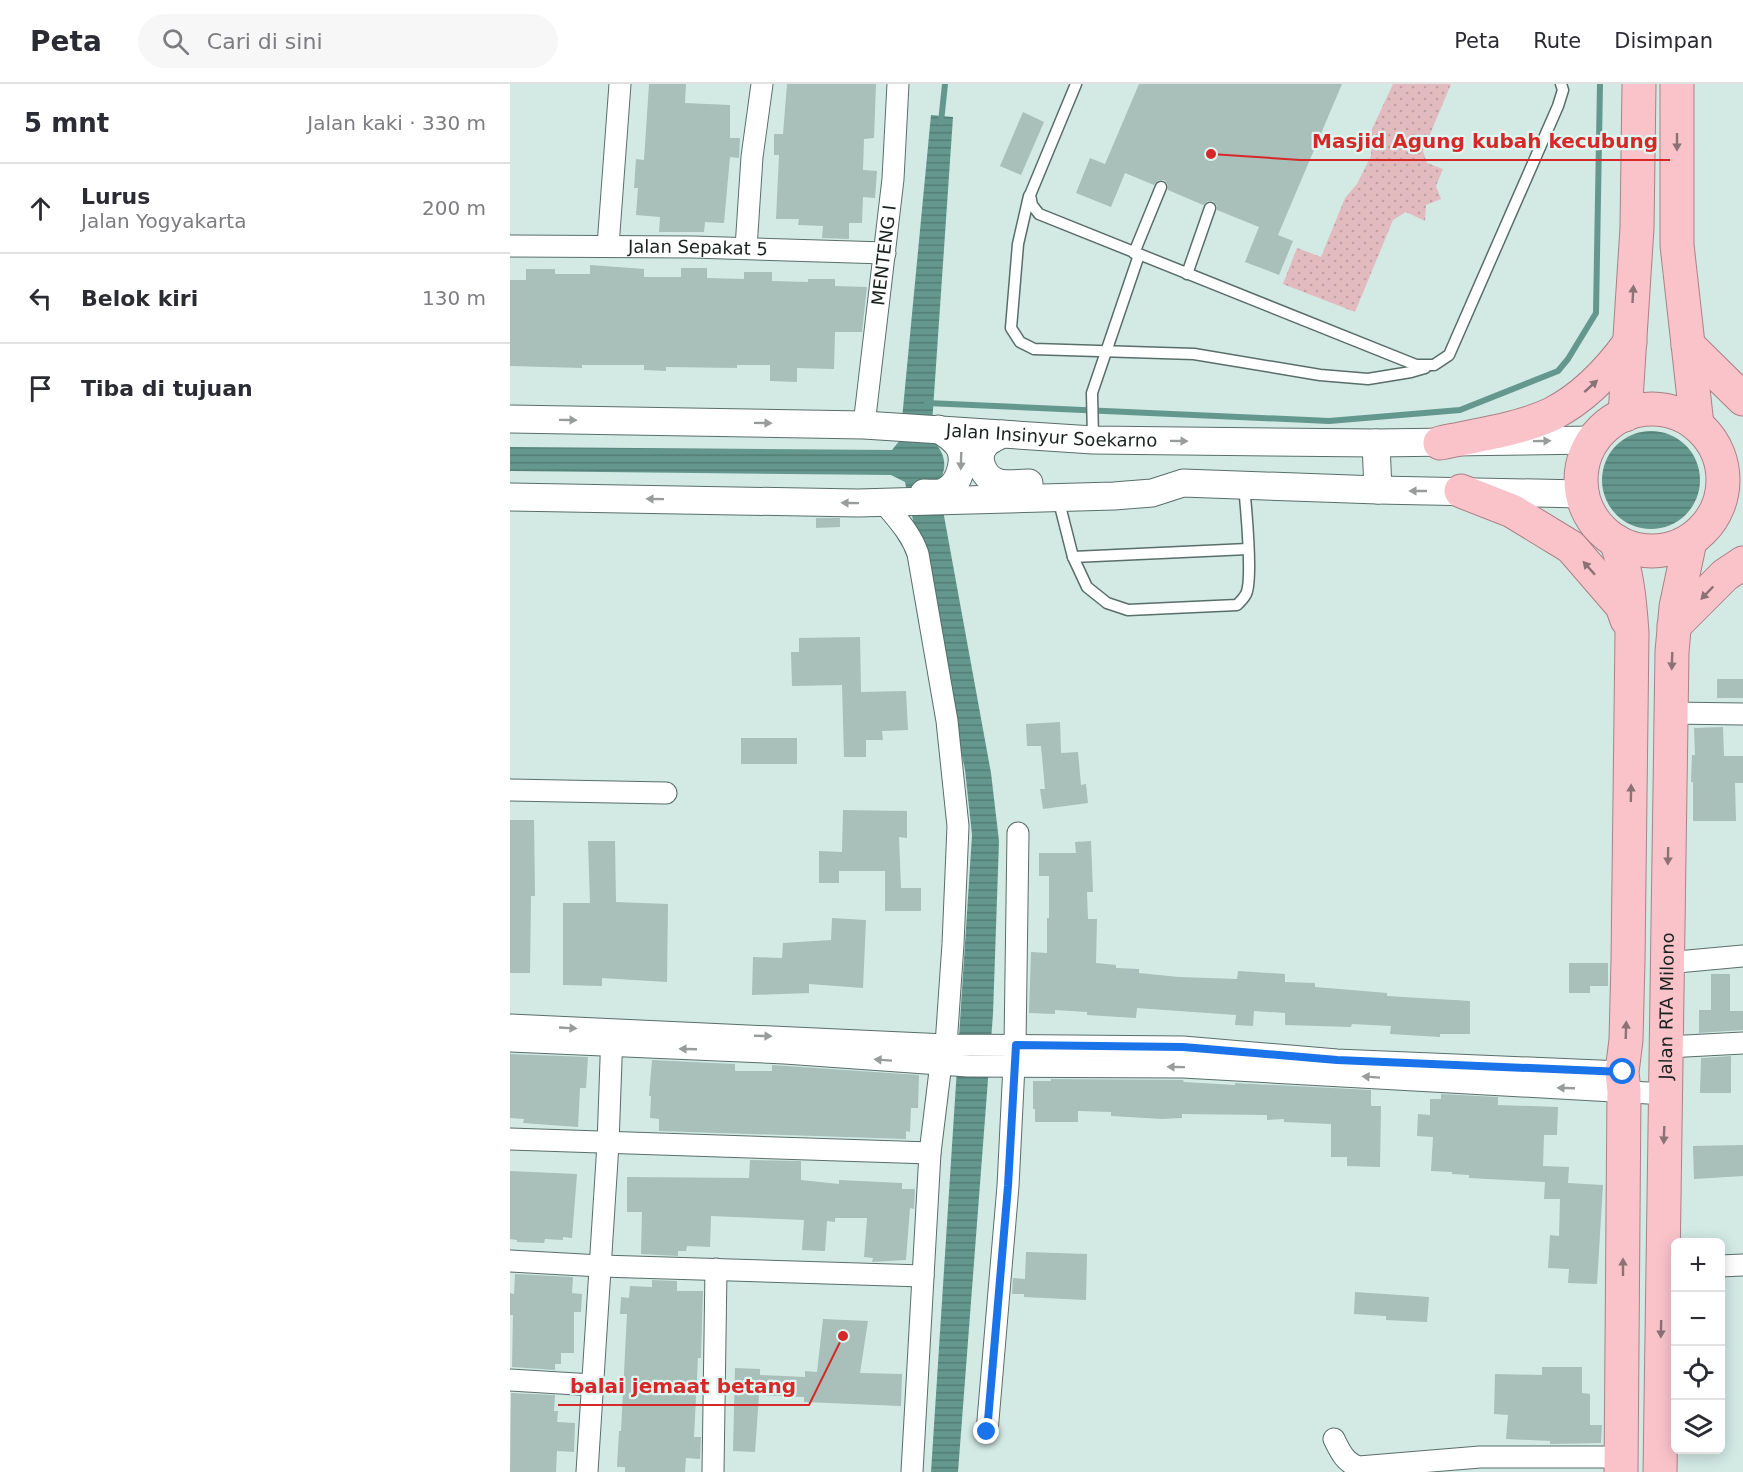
<!DOCTYPE html>
<html lang="id">
<meta charset="utf-8">
<style>
body{margin:0;font-family:"DejaVu Sans",sans-serif;background:#f7f7f7;color:#2b2b33}
.controls{position:absolute;right:18px;bottom:18px;display:grid;overflow:hidden;border-radius:9px;box-shadow:0 3px 15px #0003}
.controls button{width:54px;height:54px;display:grid;place-items:center;padding:0;border:0;border-bottom:2px solid #e1e1e2;background:#fff;color:#2b2b33;font:30px sans-serif}
.stop{position:absolute;width:18px;height:18px;margin:-14px;border:4px solid #1a73e8;border-radius:50%;background:#fff}
.stop.end{background:#1a73e8;border-color:#fff;box-shadow:0 2px 6px #0008}
.list{margin:0;padding:0;list-style:none}
h2{display:flex;justify-content:space-between;align-items:center;height:78px;margin:0;padding:0 24px;font-size:26px}
h2 small{font-size:20px;font-weight:400;color:#7c7c81}
.list li{display:grid;grid-template-columns:39px 1fr auto;gap:18px;align-items:center;box-sizing:border-box;height:90px;padding:0 24px;border-top:2px solid #e1e1e2}
.list b{display:block;font-size:22px;white-space:nowrap}
.list p{margin:0;font-size:20px;white-space:nowrap;color:#7c7c81}
.list em{font-size:20px;font-style:normal;color:#7c7c81}
.icon{flex:none;width:33px;height:33px;fill:none;stroke:currentColor;stroke-width:2;stroke-linecap:round;stroke-linejoin:round}
.map{position:relative;flex:none;width:1233px;height:1388px;overflow:hidden}
header{display:flex;align-items:center;gap:36px;box-sizing:border-box;height:84px;padding:0 30px;background:#fff;border-bottom:2px solid #e1e1e2}
header strong{font-size:28px}
nav{display:flex;gap:33px;margin-inline-start:auto;font-size:21px}
.search{width:420px;height:54px;background:#f7f7f7;display:flex;align-items:center;gap:15px;box-sizing:border-box;padding:0 21px;border-radius:33px;color:#7c7c81;font-size:22px}
main{display:flex}
aside{flex:1;background:#fff}
.map>svg:first-child{display:block}
.grass{fill:url(#grass-dots)}
.water{fill:url(#water-rules)}
.lines{fill:none;stroke-linecap:round;stroke-linejoin:round}
.stream{stroke:#64988e;stroke-width:6}
.building{fill:#a8bfba}
.service-casing{stroke:#596e69;stroke-width:13}
.minor-casing{stroke:#596e69;stroke-width:23}
.tertiary-casing{stroke:#596e69;stroke-width:29}
.trunk-casing{stroke:#ab8186;stroke-width:35}
.service{stroke:#fff;stroke-width:10}
.minor{stroke:#fff;stroke-width:21}
.tertiary{stroke:#fff;stroke-width:27}
.trunk{stroke:#fac3ca;stroke-width:33}
.oneway{fill:#8a7275}
.oneway2{fill:#989c9b}
.route{stroke:#1a73e8;stroke-width:8}
.labels{text-anchor:middle;stroke-width:4.5;stroke-linejoin:round;paint-order:stroke}
.street-label{font-size:18px;fill:#1a2220;stroke:#dff6f1}
.leader{fill:none;stroke:#d62828;stroke-width:2}
.callout-dot{fill:#d62828;stroke:#dff6f1;stroke-width:2}
.callout-label{font-size:20px;text-anchor:middle;font-weight:bold;fill:#d62828;stroke:#dff6f1;stroke-width:4.5;stroke-linejoin:round;paint-order:stroke}
</style>
<header>
<strong>Peta</strong>
<div class="search"><svg class="icon" aria-label="search" viewBox="0 0 24 24"><circle cx="10" cy="10" r="6"/><path d="M15 15l6 6"/></svg>Cari di sini</div>
<nav><a>Peta</a><a>Rute</a><a>Disimpan</a></nav>
</header>
<main>
<aside>
<h2>5 mnt<small>Jalan kaki · 330 m</small></h2>
<ul class="list">
<li><svg class="icon" aria-label="ahead" viewBox="0 0 24 24"><path d="M12 20V5M6 11l6-6 6 6"/></svg><div><b>Lurus</b><p>Jalan Yogyakarta</p></div><em>200 m</em></li>
<li><svg class="icon" aria-label="left" viewBox="0 0 24 24"><path d="M17 20v-9H6M10 6l-5 5 5 5"/></svg><div><b>Belok kiri</b></div><em>130 m</em></li>
<li><svg class="icon" aria-label="arrive" viewBox="0 0 24 24"><path d="M6 21V4h12l-3 4 3 4H6"/></svg><div><b>Tiba di tujuan</b></div></li>
</ul>
</aside>
<div class="map">
<svg width="1233" height="1388" viewBox="0 0 1233 1388">
<defs>
<pattern id="grass-dots" width="8" height="8" patternUnits="userSpaceOnUse" patternTransform="scale(1.5)"><rect width="8" height="8" fill="#e2bbbf"/><path d="M2 2h.1M6 6h.1" fill="none" stroke="#c1a0a4" stroke-width="1.8" stroke-linecap="round"/></pattern>
<pattern id="water-rules" width="6" height="5" patternUnits="userSpaceOnUse" patternTransform="scale(1.5)"><rect width="6" height="5" fill="#64988e"/><path d="M0 2.5h6" fill="none" stroke="#527c74"/></pattern>
</defs>
<rect width="100%" height="100%" fill="#d2e9e4"/>
<polygon class="grass" points="883,0 941,0 913,67 917,79 933,85 926,102 931,115 916,121 915,137 896,128 883,136 845,228 773,200 787,164 811,173 835,114 847,100 861,72 862,45"/>
<g class="water">
<path d="M421,31L443,33L421,355C435,367 439,384 428,399L481,689L489,757L483,930L448,1388H421L462,751L455,686L395,398L381,391L0,387V363L382,366L390,356Z"/>
<circle cx="1141" cy="396" r="49"/>
</g>
<g class="lines">
<g class="stream">
<polyline points="431,38 435,0"/>
<polyline points="417,319 819,337 950,326 1048,287 1058,275 1086,229 1090,0"/>
</g>
</g>
<g class="building">
<polygon points="139,0 176,0 175,19 220,21 220,54 230,54 229,74 220,73 214,139 195,138 194,148 149,148 150,133 126,131 128,104 124,104 126,75 134,76"/>
<polygon points="277,0 366,0 364,54 354,55 353,86 367,87 365,114 353,113 352,139 339,139 339,155 312,154 313,142 288,141 289,135 266,135 269,71 264,71 264,50 273,50"/>
<polygon points="629,0 832,0 768,151 783,157 769,191 735,178 749,143 707,126 707,122 703,117 698,117 693,121 658,106 658,101 654,96 649,96 644,101 615,89 601,123 566,109 580,74 595,80"/>
<polygon points="513,28 534,38 511,91 490,82"/>
<polygon points="80,181 134,185 134,193 171,193 171,184 197,184 197,194 234,195 234,188 262,188 262,197 298,198 298,195 325,195 325,202 357,203 352,248 325,248 324,285 287,284 287,298 260,297 260,281 227,281 227,284 156,283 156,287 134,286 134,281 72,281 72,284 0,282 0,196 16,196 16,185 45,185 45,190 80,190"/>
<polygon points="306,434 330,434 330,443 306,444"/>
<polygon points="350,553 351,608 396,607 398,646 372,647 373,656 356,656 356,673 334,673 332,601 282,602 281,568 289,568 289,554"/>
<rect x="1207" y="595" width="26" height="19"/>
<polygon points="550,638 551,669 568,668 571,701 576,700 578,719 533,725 530,705 535,705 531,662 517,662 516,640"/>
<polygon points="1213,643 1214,672 1233,672 1233,699 1225,699 1226,737 1183,737 1183,698 1181,698 1182,671 1185,671 1184,644"/>
<rect x="231" y="654" width="56" height="26"/>
<polygon points="333,726 397,727 397,754 389,753 391,804 411,804 411,827 375,827 375,787 329,787 329,799 309,799 309,767 332,768"/>
<polygon points="0,736 24,736 25,812 21,812 20,889 0,889"/>
<polygon points="78,757 105,757 106,818 158,820 157,898 92,894 92,902 53,901 53,819 80,819"/>
<polygon points="581,757 583,808 577,808 578,835 587,835 586,879 606,881 606,884 629,885 629,889 669,893 727,895 728,887 775,890 775,898 805,899 805,903 877,909 877,912 960,917 960,950 930,950 930,953 880,950 881,942 842,940 841,943 775,941 775,929 744,927 743,942 725,941 726,931 627,924 626,934 577,931 577,928 545,926 545,930 519,929 521,868 537,869 537,834 539,834 539,792 529,792 529,769 566,769 565,758"/>
<polygon points="322,834 356,836 353,904 299,900 299,909 242,911 243,873 272,874 273,859 321,856"/>
<polygon points="1059,879 1098,879 1098,902 1080,902 1080,909 1059,909"/>
<polygon points="1201,890 1220,890 1220,927 1233,927 1233,946 1189,949 1189,926 1201,926"/>
<polygon points="0,970 78,973 76,1004 70,1004 68,1043 13,1039 14,1035 0,1034"/>
<polygon points="1221,972 1221,1009 1190,1009 1191,974"/>
<polygon points="142,976 225,980 225,987 262,987 262,981 409,991 408,1024 401,1024 400,1048 396,1047 396,1055 149,1047 149,1035 140,1034 141,1012 139,1012"/>
<polygon points="541,995 673,996 674,998 725,1001 725,999 861,1006 861,1022 871,1022 870,1083 837,1082 837,1073 821,1073 821,1040 774,1038 774,1035 757,1036 757,1031 672,1030 672,1034 652,1035 601,1032 601,1028 568,1027 568,1038 525,1038 525,1025 523,1025 523,997 541,997"/>
<polygon points="931,1010 988,1013 988,1021 1048,1023 1047,1051 1034,1051 1033,1082 1059,1083 1058,1099 1093,1101 1087,1200 1058,1199 1059,1185 1038,1184 1040,1151 1049,1152 1050,1115 1034,1115 1035,1098 959,1094 959,1091 942,1090 942,1088 921,1087 923,1053 907,1052 908,1030 920,1031 920,1015 931,1015"/>
<polygon points="1233,1061 1233,1092 1184,1095 1183,1062"/>
<polygon points="240,1076 291,1077 291,1096 329,1100 329,1096 392,1099 392,1105 405,1105 404,1125 400,1124 396,1176 362,1178 363,1174 354,1173 357,1134 325,1134 325,1138 317,1137 315,1167 292,1166 294,1136 201,1132 200,1163 177,1162 176,1167 168,1167 168,1172 131,1170 132,1128 117,1128 117,1093 239,1094"/>
<polygon points="0,1087 67,1090 62,1154 53,1153 53,1156 35,1155 34,1159 7,1158 7,1156 0,1155"/>
<polygon points="516,1168 577,1170 576,1216 514,1213 514,1210 502,1210 503,1194 515,1195"/>
<polygon points="5,1190 63,1193 62,1209 72,1210 71,1228 64,1228 64,1269 51,1269 51,1280 45,1280 45,1286 2,1283 3,1231 0,1231 0,1209 4,1210"/>
<polygon points="142,1196 167,1197 167,1207 193,1207 191,1274 188,1274 184,1353 191,1353 190,1375 176,1374 175,1388 115,1388 115,1383 107,1383 109,1347 111,1347 117,1230 110,1230 111,1213 119,1214 120,1202 142,1203"/>
<polygon points="845,1208 919,1213 917,1238 876,1236 876,1232 844,1230"/>
<polygon points="313,1235 358,1237 350,1289 392,1290 391,1322 294,1318 294,1313 249,1311 245,1368 223,1367 225,1284 250,1285 250,1291 295,1293 295,1287 307,1288"/>
<polygon points="1032,1283 1072,1283 1072,1309 1080,1310 1080,1341 1092,1341 1091,1359 1040,1360 1040,1357 996,1355 998,1331 984,1330 985,1290 1032,1291"/>
<polygon points="1,1309 45,1311 44,1327 48,1327 47,1338 65,1339 64,1368 47,1367 46,1388 0,1388"/>
</g>
<g class="lines">
<g class="service-casing">
<g id="service">
<polyline points="566,0 520,111 522,121 529,130 906,281 924,281 939,271 1048,22 1053,6 1051,0"/>
<polyline points="519,112 508,160 501,244 510,258 524,265 684,270 810,291 858,295 901,288 915,284"/>
<polyline points="624,169 651,103"/>
<polyline points="677,190 700,124"/>
<polyline points="583,355 582,309 629,171"/>
<path d="M548,414L563,473L577,503L597,519L618,526L727,521C730,518 734,514 736,510C743,497 736,422 734,403"/>
<polyline points="563,473 738,465"/>
</g>
</g>
<g class="minor-casing">
<g id="minor">
<path id="s1" d="M0,162L183,163L375,169"/>
<polyline points="98,162 110,0"/>
<polyline points="236,164 242,73 252,0"/>
<path id="s2" d="M354,341L383,95L388,0"/>
<path d="M373,418C387,435 401,449 408,470L437,637L448,742L443,860L436,961L431,979L420,1069L402,1388"/>
<polyline points="1161,629 1233,630"/>
<polyline points="0,706 156,709"/>
<polyline points="1156,879 1233,872"/>
<polyline points="0,941 436,961 673,963 827,976 1112,988"/>
<polyline points="0,957 275,969 458,982 673,983 1156,1010"/>
<polyline points="1157,963 1233,959"/>
<polyline points="0,1055 420,1069"/>
<polyline points="0,1177 91,1182 413,1192"/>
<polyline points="1210,1182 1233,1181"/>
<polyline points="0,1296 83,1301"/>
<polyline points="477,1348 498,1102 505,961 508,749"/>
<path d="M824,1355C830,1367 835,1379 849,1383L970,1373H1111"/>
<polyline points="77,1388 98,1060 102,948"/>
<polyline points="203,1388 206,1185"/>
</g>
</g>
<g class="tertiary-casing">
<g id="tertiary">
<path id="s3" d="M0,335L354,341L583,356L866,359L1083,356"/>
<path d="M492,350C487,353 479,356 475,361C464,374 474,396 490,399C498,401 510,399 519,399"/>
<polyline points="866,359 868,406"/>
<path d="M414,409C420,409 428,410 433,408C441,405 446,399 449,391C458,367 448,357 428,345"/>
<polyline points="0,413 348,419 604,412 642,409 673,399 868,406 1072,410"/>
</g>
</g>
<g class="trunk-casing">
<g id="trunk">
<polyline points="1167,0 1167,161 1187,341"/>
<polyline points="1178,261 1233,315"/>
<circle cx="1142" cy="396" r="71"/>
<polyline points="1115,331 1127,144 1129,0"/>
<path d="M930,359C967,351 1008,346 1042,330C1073,314 1100,286 1120,258"/>
<polyline points="951,407 1002,427 1061,463 1112,522 1117,536"/>
<path d="M1106,457C1117,487 1120,518 1122,549L1118,877L1116,956L1112,988L1114,1007L1111,1388"/>
<polyline points="1164,542 1215,491 1233,479"/>
<path id="s4" d="M1150,1388L1162,568L1166,523L1180,457"/>
</g>
</g>
<use href="#service" class="service"/>
<use href="#minor" class="minor"/>
<use href="#tertiary" class="tertiary"/>
<use href="#trunk" class="trunk"/>
</g>
<defs><path id="oneway-solid" d="M-6-.8H1V-3.2L6.5 0L1 3.2V.8H-6Z" transform="scale(1.5)"/></defs>
<g class="oneway">
<use href="#oneway-solid" transform="translate(1167 58) rotate(90)"/>
<use href="#oneway-solid" transform="translate(1123 210) rotate(-87)"/>
<use href="#oneway-solid" transform="translate(1081 302) rotate(-42)"/>
<use href="#oneway-solid" transform="translate(1079 484) rotate(-132)"/>
<use href="#oneway-solid" transform="translate(1197 509) rotate(134)"/>
<use href="#oneway-solid" transform="translate(1162 577) rotate(92)"/>
<use href="#oneway-solid" transform="translate(1121 709) rotate(-89)"/>
<use href="#oneway-solid" transform="translate(1158 772) rotate(91)"/>
<use href="#oneway-solid" transform="translate(1116 946) rotate(-88)"/>
<use href="#oneway-solid" transform="translate(1154 1051) rotate(92)"/>
<use href="#oneway-solid" transform="translate(1113 1183) rotate(-90)"/>
<use href="#oneway-solid" transform="translate(1151 1245) rotate(91)"/>
</g>
<g class="oneway2">
<use href="#oneway-solid" transform="translate(58 336) rotate(1)"/>
<use href="#oneway-solid" transform="translate(253 339) rotate(1)"/>
<use href="#oneway-solid" transform="translate(669 357) rotate(1)"/>
<use href="#oneway-solid" transform="translate(1032 357) rotate(-1)"/>
<use href="#oneway-solid" transform="translate(451 377) rotate(92)"/>
<use href="#oneway-solid" transform="translate(908 407) rotate(-180)"/>
<use href="#oneway-solid" transform="translate(145 415) rotate(-179)"/>
<use href="#oneway-solid" transform="translate(340 419) rotate(-179)"/>
<use href="#oneway-solid" transform="translate(58 944) rotate(3)"/>
<use href="#oneway-solid" transform="translate(253 952) rotate(2)"/>
<use href="#oneway-solid" transform="translate(178 965) rotate(-178)"/>
<use href="#oneway-solid" transform="translate(373 976) rotate(-176)"/>
<use href="#oneway-solid" transform="translate(666 983) rotate(-179)"/>
<use href="#oneway-solid" transform="translate(861 993) rotate(-176)"/>
<use href="#oneway-solid" transform="translate(1056 1004) rotate(-178)"/>
</g>
<g class="lines">
<polyline class="route" points="477,1348 498,1102 506,961 673,963 827,976 1113,988"/>
</g>
<g class="labels">
<g class="street-label">
<text dy="6" stroke="none"><textPath href="#s1" startOffset="188">Jalan Sepakat 5</textPath></text>
<text dy="6" stroke="none"><textPath href="#s2" startOffset="171">MENTENG I</textPath></text>
<text dy="6" stroke="none"><textPath href="#s3" startOffset="542">Jalan Insinyur Soekarno</textPath></text>
<text dy="6" stroke="none"><textPath href="#s4" startOffset="466">Jalan RTA Milono</textPath></text>
</g>
</g>
<path class="leader" d="M701 70L790 76H1160M333 1252L299 1321H48"/>
<g class="callout-dot">
<circle cx="701" cy="70" r="6"/>
<circle cx="333" cy="1252" r="6"/>
</g>
<g class="callout-label">
<text x="975" y="64">Masjid Agung kubah kecubung</text>
<text x="173" y="1309">balai jemaat betang</text>
</g>
</svg>
<div class="controls">
<button>+</button>
<button>−</button>
<button><svg class="icon" aria-label="locate" viewBox="0 0 24 24"><circle cx="12" cy="12" r="6"/><path d="M12 2v4M12 18v4M2 12h4M18 12h4"/></svg></button>
<button><svg class="icon" aria-label="layers" viewBox="0 0 24 24"><path d="M12 4l9 5-9 5-9-5zM3 14l9 5 9-5"/></svg></button>
</div>
<div class="stop" style="left:1113px;top:988px"></div>
<div class="stop end" style="left:477px;top:1348px"></div>
</div>
</main>
